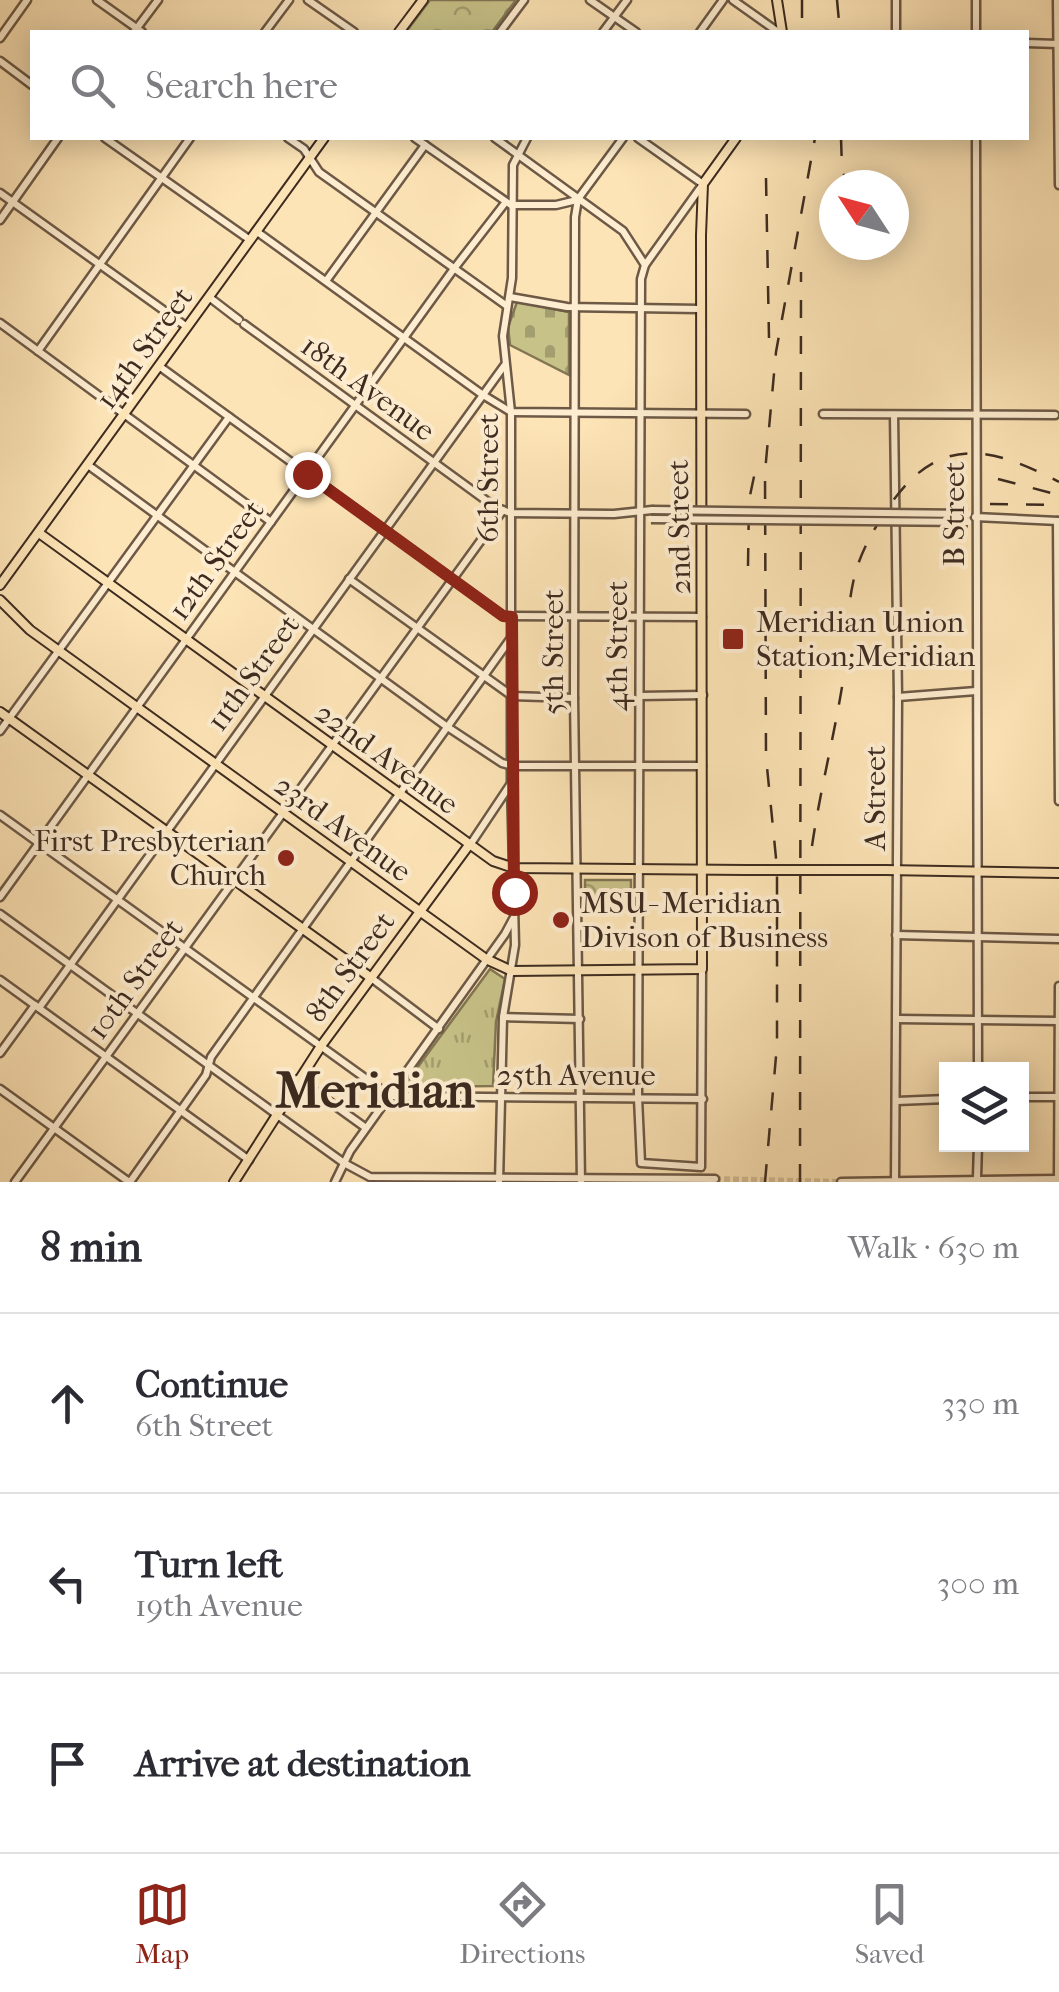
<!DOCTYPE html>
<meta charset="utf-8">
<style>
body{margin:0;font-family:"IM FELL French Canon",serif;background:#f7f7f7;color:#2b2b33}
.controls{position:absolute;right:30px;bottom:30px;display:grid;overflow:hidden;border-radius:0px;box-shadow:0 5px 25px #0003}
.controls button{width:90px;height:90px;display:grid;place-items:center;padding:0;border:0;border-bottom:2px solid #e1e1e2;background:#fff;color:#2b2b33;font:50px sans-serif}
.compass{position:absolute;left:819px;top:170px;width:90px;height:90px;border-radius:50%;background:#fff;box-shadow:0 5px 25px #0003;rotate:306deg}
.stop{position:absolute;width:30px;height:30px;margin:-22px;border:8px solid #8f2418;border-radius:50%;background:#fff}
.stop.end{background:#8f2418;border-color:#fff;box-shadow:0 2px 10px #0008}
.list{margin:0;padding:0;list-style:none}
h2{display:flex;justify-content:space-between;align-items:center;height:130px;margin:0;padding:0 40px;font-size:42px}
h2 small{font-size:32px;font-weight:400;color:#7c7c81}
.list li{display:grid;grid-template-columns:65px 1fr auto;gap:30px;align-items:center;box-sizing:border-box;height:180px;padding:0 40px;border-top:2px solid #e1e1e2}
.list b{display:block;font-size:38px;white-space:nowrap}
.list p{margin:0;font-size:32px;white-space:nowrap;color:#7c7c81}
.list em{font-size:32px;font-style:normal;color:#7c7c81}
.icon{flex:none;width:55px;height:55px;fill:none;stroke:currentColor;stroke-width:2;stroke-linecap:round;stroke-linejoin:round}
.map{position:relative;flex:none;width:1059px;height:1182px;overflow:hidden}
.search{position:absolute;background:#fff;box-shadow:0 5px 25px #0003;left:30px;right:30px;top:30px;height:110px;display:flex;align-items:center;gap:25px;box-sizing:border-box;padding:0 35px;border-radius:0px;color:#7c7c81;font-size:38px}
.sheet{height:670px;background:#fff}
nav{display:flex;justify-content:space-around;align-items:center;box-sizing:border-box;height:140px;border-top:2px solid #e1e1e2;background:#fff;font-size:28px;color:#7c7c81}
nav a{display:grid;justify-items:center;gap:5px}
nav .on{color:#8f2418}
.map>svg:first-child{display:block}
.grass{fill:url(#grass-tufts);stroke:#827654;stroke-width:2.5}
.cemetery{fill:url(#cemetery-stones);stroke:#827654;stroke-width:2.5}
.park{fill:url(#park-crowns);stroke:#827654;stroke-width:2.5}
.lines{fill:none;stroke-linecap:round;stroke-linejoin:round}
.minor-tunnel{stroke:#d7bf98;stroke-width:6;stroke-dasharray:6 3;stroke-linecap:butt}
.minor-casing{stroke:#6d5946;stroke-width:11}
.major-casing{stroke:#3d2b20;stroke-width:12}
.minor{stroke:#feedd0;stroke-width:6}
.major{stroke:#fde4b6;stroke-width:8}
.rail{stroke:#3d2b20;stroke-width:2.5;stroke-dasharray:18 18;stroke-linecap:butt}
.minor-bridge-casing{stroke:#6d5946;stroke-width:11;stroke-linecap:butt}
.major-bridge-casing{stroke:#3d2b20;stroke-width:12;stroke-linecap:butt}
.minor-bridge{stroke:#feedd0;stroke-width:6}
.major-bridge{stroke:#fde4b6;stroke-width:8}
.route{stroke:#8f2418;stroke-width:12}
.poi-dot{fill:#8f2418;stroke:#feedd0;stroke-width:4}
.labels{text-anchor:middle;stroke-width:8;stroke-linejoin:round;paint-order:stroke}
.street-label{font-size:30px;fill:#3d2b20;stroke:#feedd0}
.poi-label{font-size:30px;fill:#3d2b20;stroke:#feedd0;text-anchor:start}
.town-label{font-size:50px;font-weight:bold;fill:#3d2b20;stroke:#feedd0}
</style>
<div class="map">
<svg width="1059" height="1182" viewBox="0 0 1059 1182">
<defs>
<pattern id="grass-tufts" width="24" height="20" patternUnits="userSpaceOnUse" patternTransform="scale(2.5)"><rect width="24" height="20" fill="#c7c288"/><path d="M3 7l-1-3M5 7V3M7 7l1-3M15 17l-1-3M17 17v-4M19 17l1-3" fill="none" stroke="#a39e6f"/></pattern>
<pattern id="cemetery-stones" width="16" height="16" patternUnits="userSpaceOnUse" patternTransform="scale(2.5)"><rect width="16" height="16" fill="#c7c288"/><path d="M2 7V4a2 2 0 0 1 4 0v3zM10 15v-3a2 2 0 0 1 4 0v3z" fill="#a39e6f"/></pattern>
<pattern id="park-crowns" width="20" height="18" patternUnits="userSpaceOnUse" patternTransform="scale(2.5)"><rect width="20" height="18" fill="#c7c288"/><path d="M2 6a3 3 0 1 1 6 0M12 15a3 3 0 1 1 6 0" fill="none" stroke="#a39e6f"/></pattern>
</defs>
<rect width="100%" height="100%" fill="#fde4b6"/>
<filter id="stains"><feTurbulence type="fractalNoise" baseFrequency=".002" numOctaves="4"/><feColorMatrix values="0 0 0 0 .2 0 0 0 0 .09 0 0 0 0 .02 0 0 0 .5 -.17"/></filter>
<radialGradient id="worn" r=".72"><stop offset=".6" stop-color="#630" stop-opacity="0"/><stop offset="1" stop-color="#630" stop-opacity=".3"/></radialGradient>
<polygon class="grass" points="490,969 505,979 496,1022 493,1086 403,1087"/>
<polygon class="cemetery" points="517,302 569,312 569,375 510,345 508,327"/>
<g class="park">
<polygon points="430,0 516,0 492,32 406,32"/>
<rect x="585" y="880" width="46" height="22"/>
</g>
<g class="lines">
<polyline class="minor-tunnel" points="715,1179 841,1182"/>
<g class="minor-casing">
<g id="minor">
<polyline points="97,0 142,32"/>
<polyline points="308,0 354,32"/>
<polyline points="590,0 636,32"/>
<polyline points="733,0 778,32"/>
<polyline points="1057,0 1059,185"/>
<polyline points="134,32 158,0"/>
<polyline points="265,32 289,0"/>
<polyline points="500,32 524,0"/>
<polyline points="603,32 627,0"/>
<polyline points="700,32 723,0"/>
<polyline points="896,32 896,0"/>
<polyline points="976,32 976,0"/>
<polyline points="0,38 27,0"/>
<polyline points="1026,43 1058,44"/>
<polyline points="0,61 32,85"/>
<polyline points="105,138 250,240"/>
<polyline points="288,138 304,149 319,172 507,306"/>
<polyline points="415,138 511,205 556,205 577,200"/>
<polyline points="495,138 623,231 645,265"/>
<polyline points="638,138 703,184 645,265 641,279 638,1098 641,1163 701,1167 702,969"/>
<polyline points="976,138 978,1070"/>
<polyline points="0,193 187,327"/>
<polyline points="0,220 58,138"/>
<polyline points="256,231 483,395 511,412 746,414"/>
<polyline points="326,281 425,145"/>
<polyline points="209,297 239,320"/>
<polyline points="510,297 567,307 700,309"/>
<polyline points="0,323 271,522"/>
<polyline points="244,324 495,507 510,513 614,514 652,510"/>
<polyline points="38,351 190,138"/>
<polyline points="159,366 503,616 702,617"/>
<polyline points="823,414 1055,415"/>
<polyline points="894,415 898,697 895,1182"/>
<polyline points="88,465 446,726 502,763 513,766 702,766"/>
<polyline points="975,517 1058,521"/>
<polyline points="1057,521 1059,801"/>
<polyline points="349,579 512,696 574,698"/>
<polyline points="640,696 703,695"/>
<polyline points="898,697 976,691"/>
<polyline points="0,731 229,417"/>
<polyline points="0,815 390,1096 703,1099"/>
<polyline points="470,845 510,785"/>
<polyline points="0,897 453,270 505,203"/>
<polyline points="0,914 276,1114 344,1163 370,1177 715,1179"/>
<polyline points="896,935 1059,939"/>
<polyline points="370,977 439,1029"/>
<polyline points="0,980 249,1160"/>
<polyline points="39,1008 504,366"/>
<polyline points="503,1017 580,1019"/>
<polyline points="898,1019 1058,1021"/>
<polyline points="0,1053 35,1005"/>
<polyline points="298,1079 366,1128"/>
<polyline points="0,1089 129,1182"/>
<polyline points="1022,1097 1059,1097"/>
<polyline points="897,1101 946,1099"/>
<polyline points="977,1178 978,1144"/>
<polyline points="1058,1181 1059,986"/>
<polyline points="15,1182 503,510"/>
<polyline points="130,1182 206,1075 211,1057 511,638"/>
<polyline points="335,1182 350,1151 505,934 513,919"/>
<polyline points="499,1182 503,1017 515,945 511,784 511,412 503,336 512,278 513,165 527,138"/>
<polyline points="581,1182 574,698 575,217 578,199 623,138"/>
<polyline points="841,1182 1059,1179"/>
</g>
</g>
<g class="major-casing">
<g id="major">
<polyline points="777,0 782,32"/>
<polyline points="399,32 423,0"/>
<polyline points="39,533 493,861 514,868 746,870"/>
<polyline points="0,585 324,138"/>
<polyline points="0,600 30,630 486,959 512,971 702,969 701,235 703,184 736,138"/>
<polyline points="0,712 370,977"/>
<polyline points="885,870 1059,873"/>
<polyline points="234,1182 321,1046 469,845"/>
</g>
</g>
<use href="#minor" class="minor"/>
<use href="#major" class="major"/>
<g class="rail">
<polyline points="802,0 802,32"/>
<polyline points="837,0 840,32"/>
<polyline points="841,138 842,168 847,185"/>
<polyline points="766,178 769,338"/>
<polyline points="998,479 1059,495"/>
<polyline points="990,504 1059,505"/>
<polyline points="748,566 749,500 755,472"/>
<path d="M812,846C820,791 834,737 843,681C848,649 846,615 853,583C858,558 870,535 884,514C934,435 985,443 1059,482"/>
<polyline points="765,1182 777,1045 777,868 766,757 765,472 776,352 815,138"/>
<polyline points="800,1182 801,272"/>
</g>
<g class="minor-bridge-casing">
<g id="minor-bridge">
<polyline points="652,510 968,514"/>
<polyline points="651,519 968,522"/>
</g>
</g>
<g class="major-bridge-casing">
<polyline id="major-bridge" points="746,870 885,870"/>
</g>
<use href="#minor-bridge" class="minor-bridge"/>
<use href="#major-bridge" class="major-bridge"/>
</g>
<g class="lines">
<polyline class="route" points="307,474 503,616 512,617 514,892"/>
</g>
<g class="poi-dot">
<rect x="721" y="627" width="24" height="24" rx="5"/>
<circle cx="286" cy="858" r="10"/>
<circle cx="561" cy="920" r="10"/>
</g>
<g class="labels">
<g class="street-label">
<text transform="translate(144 348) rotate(-54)" y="10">14th Street</text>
<text transform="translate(368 388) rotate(36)" y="10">18th Avenue</text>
<text transform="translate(488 478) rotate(-90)" y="10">6th Street</text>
<text transform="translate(954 514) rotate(-90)" y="10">B Street</text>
<text transform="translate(679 527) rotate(-91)" y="10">2nd Street</text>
<text transform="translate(216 560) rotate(-54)" y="10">12th Street</text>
<text transform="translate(617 646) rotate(-90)" y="10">4th Street</text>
<text transform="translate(553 652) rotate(-90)" y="10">5th Street</text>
<text transform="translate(253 673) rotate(-54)" y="10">11th Street</text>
<text transform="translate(387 758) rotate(36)" y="10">22nd Avenue</text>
<text transform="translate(875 798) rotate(-90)" y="10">A Street</text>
<text transform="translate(343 828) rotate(36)" y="10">23rd Avenue</text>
<text transform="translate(350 967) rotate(-54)" y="10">8th Street</text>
<text transform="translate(135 979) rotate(-54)" y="10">10th Street</text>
<text x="576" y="1085">25th Avenue</text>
</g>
<g class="poi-label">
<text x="756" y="632">Meridian Union<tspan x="756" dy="34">Station;Meridian</tspan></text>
<text x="266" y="851" text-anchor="end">First Presbyterian<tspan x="266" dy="34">Church</tspan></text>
<text x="581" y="913">MSU- Meridian<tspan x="581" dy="34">Divison of Business</tspan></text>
</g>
<g class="town-label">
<text x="375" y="1107">Meridian</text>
</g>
</g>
<rect width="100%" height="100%" filter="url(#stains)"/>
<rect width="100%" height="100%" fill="url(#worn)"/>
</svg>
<div class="controls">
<button><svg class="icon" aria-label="layers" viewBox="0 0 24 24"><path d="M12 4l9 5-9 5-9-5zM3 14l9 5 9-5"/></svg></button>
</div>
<svg class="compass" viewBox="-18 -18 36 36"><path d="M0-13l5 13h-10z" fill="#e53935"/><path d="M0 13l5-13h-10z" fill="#7c7c81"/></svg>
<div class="stop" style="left:514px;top:892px"></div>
<div class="stop end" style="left:307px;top:474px"></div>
<div class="search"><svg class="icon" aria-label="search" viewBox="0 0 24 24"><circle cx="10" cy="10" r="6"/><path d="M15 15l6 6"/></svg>Search here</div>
</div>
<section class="sheet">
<h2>8 min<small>Walk · 630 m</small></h2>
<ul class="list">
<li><svg class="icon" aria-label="ahead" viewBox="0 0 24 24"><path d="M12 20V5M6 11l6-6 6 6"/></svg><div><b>Continue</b><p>6th Street</p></div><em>330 m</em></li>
<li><svg class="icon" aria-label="left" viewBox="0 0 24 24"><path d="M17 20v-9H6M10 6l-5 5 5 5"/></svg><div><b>Turn left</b><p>19th Avenue</p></div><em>300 m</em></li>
<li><svg class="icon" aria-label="arrive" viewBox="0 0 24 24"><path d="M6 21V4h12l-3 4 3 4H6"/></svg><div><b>Arrive at destination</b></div></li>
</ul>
</section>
<nav>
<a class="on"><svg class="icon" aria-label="map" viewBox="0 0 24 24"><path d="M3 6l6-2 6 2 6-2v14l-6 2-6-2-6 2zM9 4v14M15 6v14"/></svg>Map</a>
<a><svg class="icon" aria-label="directions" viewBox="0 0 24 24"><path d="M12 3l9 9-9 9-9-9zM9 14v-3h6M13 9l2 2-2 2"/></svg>Directions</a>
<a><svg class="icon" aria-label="saved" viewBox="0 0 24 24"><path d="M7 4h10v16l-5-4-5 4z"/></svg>Saved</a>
</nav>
